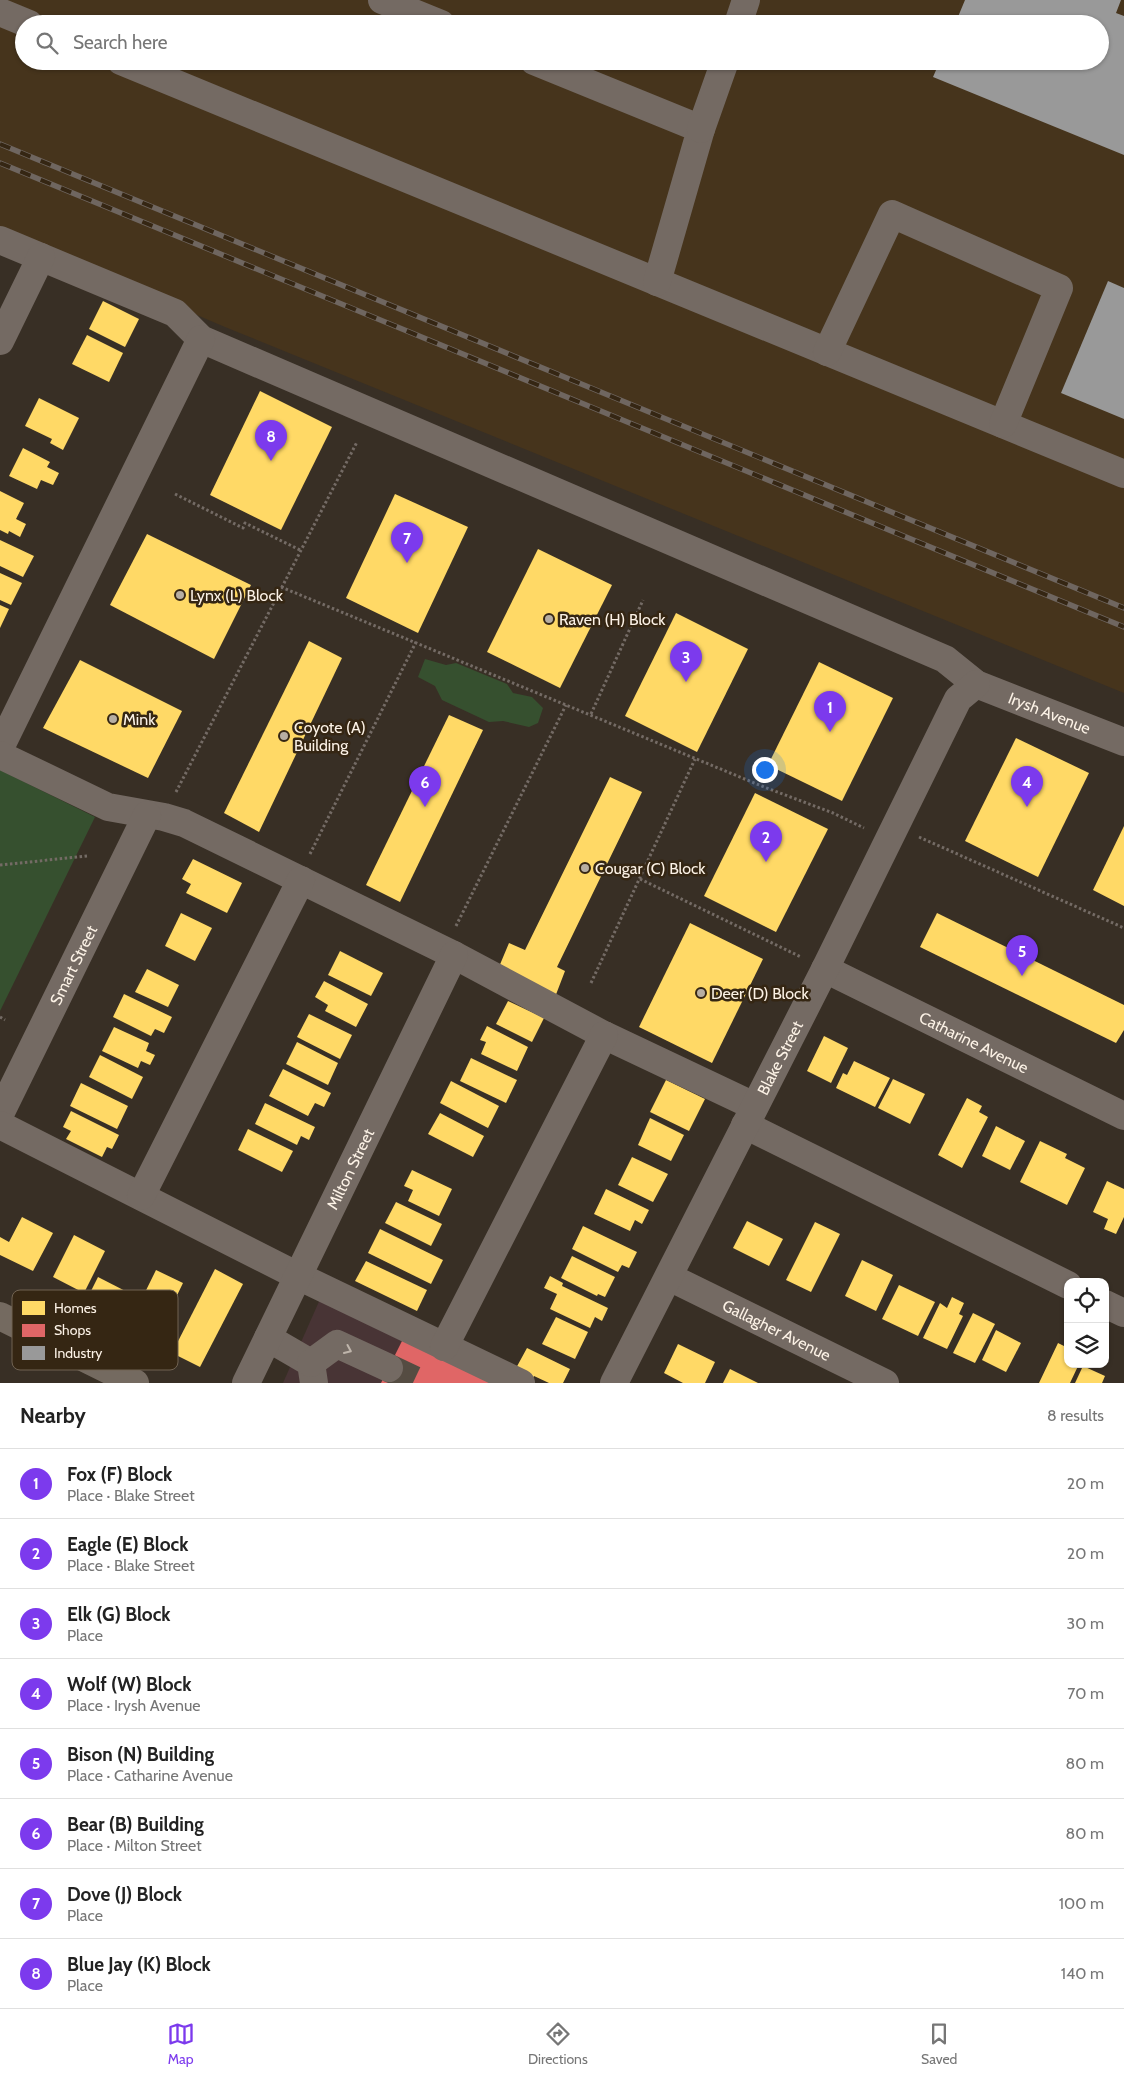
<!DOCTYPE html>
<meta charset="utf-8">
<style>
body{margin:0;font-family:Cabin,sans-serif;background:#f6f6f6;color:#222}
.controls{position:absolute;right:15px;bottom:15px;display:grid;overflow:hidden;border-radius:10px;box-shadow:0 1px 4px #0004}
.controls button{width:45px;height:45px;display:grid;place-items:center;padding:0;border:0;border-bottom:1px solid #e0e0e0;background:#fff;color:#222;font:25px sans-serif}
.you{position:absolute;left:764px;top:769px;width:18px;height:18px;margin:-12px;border:4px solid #fff;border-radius:50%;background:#1a73e8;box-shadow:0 0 0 8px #1a73e833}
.badge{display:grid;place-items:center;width:32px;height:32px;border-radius:50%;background:#7c3aed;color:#fff;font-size:16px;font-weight:700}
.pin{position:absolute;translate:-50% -41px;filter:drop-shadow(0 1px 2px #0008)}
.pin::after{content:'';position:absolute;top:26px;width:18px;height:15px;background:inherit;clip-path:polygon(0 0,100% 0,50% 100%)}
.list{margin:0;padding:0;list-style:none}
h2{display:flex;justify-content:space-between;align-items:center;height:65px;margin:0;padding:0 20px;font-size:21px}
h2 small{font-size:16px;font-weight:400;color:#767676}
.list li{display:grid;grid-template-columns:32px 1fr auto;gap:15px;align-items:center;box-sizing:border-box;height:70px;padding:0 20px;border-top:1px solid #e0e0e0}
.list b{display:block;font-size:19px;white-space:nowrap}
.list p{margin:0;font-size:16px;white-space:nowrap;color:#767676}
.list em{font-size:16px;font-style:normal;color:#767676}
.icon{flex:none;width:28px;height:28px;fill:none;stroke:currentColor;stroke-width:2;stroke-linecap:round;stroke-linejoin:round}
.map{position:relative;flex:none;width:1124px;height:1383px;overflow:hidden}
.search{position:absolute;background:#fff;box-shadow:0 1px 4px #0004;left:15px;right:15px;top:15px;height:55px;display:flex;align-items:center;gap:12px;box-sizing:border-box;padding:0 18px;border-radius:28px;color:#767676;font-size:19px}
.sheet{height:625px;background:#fff}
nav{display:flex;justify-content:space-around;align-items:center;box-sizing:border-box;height:70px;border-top:1px solid #e0e0e0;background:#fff;font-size:14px;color:#767676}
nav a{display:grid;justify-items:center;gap:2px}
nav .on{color:#7c3aed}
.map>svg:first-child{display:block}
.commercial{fill:#483435}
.built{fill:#46341c;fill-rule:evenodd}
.green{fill:#36502f}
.homes{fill:#ffd966}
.shops{fill:#e06666}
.industry{fill:#999}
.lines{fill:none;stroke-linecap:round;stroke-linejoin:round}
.minor-tunnel{stroke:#554c42;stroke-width:28;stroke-dasharray:28 14;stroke-linecap:butt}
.path{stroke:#746b65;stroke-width:3;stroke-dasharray:2.5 2.5;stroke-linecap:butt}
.minor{stroke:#746a63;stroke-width:28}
.major{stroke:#746a60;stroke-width:28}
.rail-casing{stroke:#6f6660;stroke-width:5.5}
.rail{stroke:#352613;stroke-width:4;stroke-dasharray:11;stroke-linecap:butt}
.oneway{stroke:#bfb5ab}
.poi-dot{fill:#b7aea2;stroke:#352613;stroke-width:2}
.labels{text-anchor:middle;stroke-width:5;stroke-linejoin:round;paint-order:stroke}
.poi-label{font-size:16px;fill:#fcf2e6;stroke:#352613;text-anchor:start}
.street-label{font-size:16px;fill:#fcf2e6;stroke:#352613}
.key{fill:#352613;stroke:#716352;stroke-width:1}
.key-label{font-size:14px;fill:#fcf2e6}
</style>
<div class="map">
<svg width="1124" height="1383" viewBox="0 0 1124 1383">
<rect width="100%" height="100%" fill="#382f25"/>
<polygon class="commercial" points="321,1297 491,1383 283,1383"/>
<path class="built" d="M0,0H1124V693L225,327L0,231ZM24,24H1100V61H24Z"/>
<g class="green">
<polygon points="425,659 446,665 456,663 507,684 513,693 532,697 543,708 538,723 529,727 503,721 489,722 442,700 435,686 418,677"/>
<polygon points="0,770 95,817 0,1011"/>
</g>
<g class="homes">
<polygon points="103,301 139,319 125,347 89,329"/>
<polygon points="87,335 123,353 109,382 72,364"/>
<polygon points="260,391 332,427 281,530 210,495"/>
<polygon points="39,398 79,418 63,450 50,443 52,439 25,426"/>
<polygon points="23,448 50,462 47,467 59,473 53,485 41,480 37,489 9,476"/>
<polygon points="0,491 24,503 16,519 26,524 20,537 9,531 8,534 0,530"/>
<polygon points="395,494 468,527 418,633 346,598"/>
<polygon points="147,534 251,585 214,659 110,605"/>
<polygon points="0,540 34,556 23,577 0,566"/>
<polygon points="538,549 612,585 560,688 487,652"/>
<polygon points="0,573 22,583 11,605 0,600"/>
<polygon points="0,605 9,609 0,628"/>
<polygon points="676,613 748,649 697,752 625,716"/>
<polygon points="309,641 342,658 259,832 224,813"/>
<polygon points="80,660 182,711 148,778 43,728"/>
<polygon points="819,662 893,698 842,801 768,765"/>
<polygon points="449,715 483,730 400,902 366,885"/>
<polygon points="1016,738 1089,773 1038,877 965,841"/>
<polygon points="610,777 642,792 557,967 565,971 552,1005 496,974 509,943 525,950"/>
<polygon points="755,793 828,829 776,932 704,896"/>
<polygon points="1124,826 1124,906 1093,890"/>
<polygon points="193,859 242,883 227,913 186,893 191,884 182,879"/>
<polygon points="181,913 212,928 195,961 165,946"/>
<polygon points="937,913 1124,1005 1124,1030 1116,1043 920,947"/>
<polygon points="690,923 763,959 712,1063 639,1027"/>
<polygon points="340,951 383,973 371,996 328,975"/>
<polygon points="147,969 179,985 168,1007 135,992"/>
<polygon points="324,981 368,1004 356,1027 325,1011 328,1005 315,997"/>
<polygon points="124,994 172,1017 164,1033 155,1029 151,1036 113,1017"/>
<polygon points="508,1001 544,1018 532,1042 496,1024"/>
<polygon points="309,1014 352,1035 340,1059 297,1037"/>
<polygon points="487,1026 528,1047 517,1071 481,1054 486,1042 480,1040"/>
<polygon points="114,1027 149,1043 146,1051 155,1055 150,1065 141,1061 138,1068 102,1051"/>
<polygon points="824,1036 848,1048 831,1083 807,1071"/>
<polygon points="297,1042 338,1063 328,1085 286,1064"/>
<polygon points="100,1055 143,1077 132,1099 89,1077"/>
<polygon points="471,1058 517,1080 506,1103 460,1081"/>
<polygon points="854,1061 890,1078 875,1107 836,1088 843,1073 847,1075"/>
<polygon points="283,1069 331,1093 324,1107 315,1103 308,1116 269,1096"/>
<polygon points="893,1079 925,1094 910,1124 878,1108"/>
<polygon points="666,1080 705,1099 689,1131 650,1112"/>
<polygon points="451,1081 499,1106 488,1128 440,1103"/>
<polygon points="81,1083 128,1106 117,1129 70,1106"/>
<polygon points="967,1098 982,1106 979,1112 988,1117 962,1168 938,1155"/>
<polygon points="265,1103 315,1127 309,1140 301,1136 297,1145 255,1124"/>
<polygon points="71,1111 119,1135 112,1149 107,1147 102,1157 66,1139 71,1131 63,1127"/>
<polygon points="440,1113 484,1136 473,1157 428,1134"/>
<polygon points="650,1118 684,1135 671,1161 638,1145"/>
<polygon points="996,1126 1025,1141 1010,1170 982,1156"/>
<polygon points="248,1129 293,1151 282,1172 238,1150"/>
<polygon points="1040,1141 1067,1154 1065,1158 1085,1168 1067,1205 1020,1182"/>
<polygon points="632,1157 668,1174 653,1202 618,1185"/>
<polygon points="412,1170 452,1189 439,1216 408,1201 413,1190 404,1186"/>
<polygon points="1107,1181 1124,1189 1124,1217 1116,1234 1104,1229 1108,1219 1093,1212"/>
<polygon points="606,1189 649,1210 642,1224 635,1220 630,1231 594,1214"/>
<polygon points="396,1202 442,1224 431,1246 385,1223"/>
<polygon points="22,1217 53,1233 33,1271 0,1255 0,1237 9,1242"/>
<polygon points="747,1221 783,1239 769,1266 733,1248"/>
<polygon points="815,1222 840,1234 811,1292 786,1280"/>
<polygon points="583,1226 637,1252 629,1268 622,1265 618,1272 572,1249"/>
<polygon points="380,1229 443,1260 431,1284 368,1253"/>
<polygon points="74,1235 105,1251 84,1293 53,1277"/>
<polygon points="572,1256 615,1277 605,1297 598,1294 597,1296 561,1278"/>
<polygon points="862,1260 893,1275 876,1311 845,1296"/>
<polygon points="366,1261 427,1290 417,1311 355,1281"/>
<polygon points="215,1269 243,1284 200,1367 172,1353"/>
<polygon points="156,1270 183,1283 167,1316 160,1313 146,1343 125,1333"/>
<polygon points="550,1276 563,1283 562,1286 608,1308 602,1321 595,1317 590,1328 550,1309 557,1294 544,1288"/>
<polygon points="98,1277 137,1297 122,1326 83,1307"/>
<polygon points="899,1285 935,1302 918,1336 882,1319"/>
<polygon points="952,1297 964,1303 959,1314 963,1316 947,1349 923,1338 940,1303 947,1308"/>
<polygon points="973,1313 995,1324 975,1363 953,1353"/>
<polygon points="556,1317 588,1332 575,1359 542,1344"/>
<polygon points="996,1330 1021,1343 1006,1372 982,1360"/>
<polygon points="1058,1343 1068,1348 1068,1364 1079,1364 1070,1383 1039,1383"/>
<polygon points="678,1344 715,1362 705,1383 683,1383 664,1373"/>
<polygon points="527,1348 570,1369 563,1383 549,1383 534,1376 533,1378 515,1370"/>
<polygon points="1083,1366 1105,1376 1102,1383 1075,1383"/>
<polygon points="730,1369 758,1383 723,1383"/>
</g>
<polygon class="shops" points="404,1337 498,1383 381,1383"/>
<g class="industry">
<polygon points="965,0 1121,0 1116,13 1124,16 1124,155 933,77 940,61 1100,61 1100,24 955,24"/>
<polygon points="1108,281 1124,288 1124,419 1061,393"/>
</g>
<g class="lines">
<polyline class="minor-tunnel" points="389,1368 421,1383"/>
<g class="path">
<polyline points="175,494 243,528 245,523 300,550"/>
<polyline points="281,587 764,787 833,813 864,828"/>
<polyline points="591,714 643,600"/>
<polyline points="176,792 357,442"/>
<polyline points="919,837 1124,928"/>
<polyline points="310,854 416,642"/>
<polyline points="0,865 87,856"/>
<polyline points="640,879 801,957"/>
<polyline points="456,926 566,705"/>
<polyline points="591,983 695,759"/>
<polyline points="0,1017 5,1020"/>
</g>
<g class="minor">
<polyline points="382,0 441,24"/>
<polyline points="0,12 29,24"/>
<polyline points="738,24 746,0"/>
<polyline points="121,61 1124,474"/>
<polyline points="534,61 701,129 657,282"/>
<polyline points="701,129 725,61"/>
<path id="s1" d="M0,240L175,313L201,339L945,659L976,684L1124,742"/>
<polyline points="0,341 41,257"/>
<polyline points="827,352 892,214 1059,288 1003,424"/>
<polyline points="0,748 201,339"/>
<polyline points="0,755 108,807 164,817 184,823 454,955 604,1035 754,1106"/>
<path id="s2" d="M825,969L1124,1116"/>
<path id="s3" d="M0,1114L147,815"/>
<polyline points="0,1125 298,1276 521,1383"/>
<polyline points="745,1125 1068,1285"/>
<polyline points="141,1196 301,880"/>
<path id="s4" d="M669,1277L885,1383"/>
<polyline points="1105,1304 1124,1313"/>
<polyline points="268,1338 311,1363 314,1383"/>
<polyline points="444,1347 604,1035"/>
<polyline points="311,1363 337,1344 389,1368"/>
<path id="s5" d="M246,1383L454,955"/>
<path id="s6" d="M614,1383L825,969L958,699L976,684"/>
</g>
<polyline class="major" points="0,1316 135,1383"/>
<g class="rail-casing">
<g id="rail">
<polyline points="0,144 1124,608"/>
<polyline points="0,163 1124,627"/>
</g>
</g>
<use href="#rail" class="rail"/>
</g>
<defs><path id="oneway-chevron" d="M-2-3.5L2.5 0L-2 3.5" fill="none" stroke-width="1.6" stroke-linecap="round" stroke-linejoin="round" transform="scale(1.25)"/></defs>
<use class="oneway" href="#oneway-chevron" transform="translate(348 1350) rotate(24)"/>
<g class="poi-dot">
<circle cx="180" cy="595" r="5"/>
<circle cx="549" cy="619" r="5"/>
<circle cx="113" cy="719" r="5"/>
<circle cx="284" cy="736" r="5"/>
<circle cx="585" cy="868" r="5"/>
<circle cx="701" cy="993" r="5"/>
</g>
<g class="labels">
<g class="poi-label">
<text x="190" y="601">Lynx (L) Block</text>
<text x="559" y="625">Raven (H) Block</text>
<text x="123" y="725">Mink</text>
<text x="294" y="733">Coyote (A)<tspan x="294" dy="18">Building</tspan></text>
<text x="595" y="874">Cougar (C) Block</text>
<text x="711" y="999">Deer (D) Block</text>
</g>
<g class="street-label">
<text dy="6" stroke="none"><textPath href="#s1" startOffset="1155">Irysh Avenue</textPath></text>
<text dy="6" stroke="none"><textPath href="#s3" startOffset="166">Smart Street</textPath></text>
<text dy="6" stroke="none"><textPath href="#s2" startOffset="166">Catharine Avenue</textPath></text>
<text dy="6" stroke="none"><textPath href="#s6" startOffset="365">Blake Street</textPath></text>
<text dy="6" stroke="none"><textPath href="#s5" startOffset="238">Milton Street</textPath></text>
<text dy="6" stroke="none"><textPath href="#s4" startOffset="120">Gallagher Avenue</textPath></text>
</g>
</g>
<rect x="12" y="1290" width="166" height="80" rx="8" class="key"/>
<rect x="22" y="1301" width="23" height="14" fill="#ffd966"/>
<rect x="22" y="1324" width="23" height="13" fill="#e06666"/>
<rect x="22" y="1346" width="23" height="14" fill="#999"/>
<g class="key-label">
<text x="54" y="1313">Homes</text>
<text x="54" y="1335">Shops</text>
<text x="54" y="1358">Industry</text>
</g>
</svg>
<div class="controls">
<button><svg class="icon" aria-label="locate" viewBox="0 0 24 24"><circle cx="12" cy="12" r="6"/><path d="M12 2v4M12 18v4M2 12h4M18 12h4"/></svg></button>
<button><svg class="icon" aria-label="layers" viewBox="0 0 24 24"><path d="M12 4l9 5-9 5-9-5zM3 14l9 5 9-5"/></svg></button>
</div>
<div class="you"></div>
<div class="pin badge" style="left:830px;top:732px">1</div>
<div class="pin badge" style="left:766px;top:862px">2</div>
<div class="pin badge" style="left:686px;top:682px">3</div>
<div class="pin badge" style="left:1027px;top:807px">4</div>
<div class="pin badge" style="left:1022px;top:976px">5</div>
<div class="pin badge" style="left:425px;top:807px">6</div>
<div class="pin badge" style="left:407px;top:563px">7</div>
<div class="pin badge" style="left:271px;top:461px">8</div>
<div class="search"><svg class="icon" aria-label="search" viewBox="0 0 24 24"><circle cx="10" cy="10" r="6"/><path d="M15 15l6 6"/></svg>Search here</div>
</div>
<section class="sheet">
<h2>Nearby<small>8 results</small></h2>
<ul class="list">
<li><span class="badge">1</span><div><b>Fox (F) Block</b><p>Place · Blake Street</p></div><em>20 m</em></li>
<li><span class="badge">2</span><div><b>Eagle (E) Block</b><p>Place · Blake Street</p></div><em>20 m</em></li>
<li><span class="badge">3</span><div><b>Elk (G) Block</b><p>Place</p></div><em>30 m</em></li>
<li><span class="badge">4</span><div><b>Wolf (W) Block</b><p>Place · Irysh Avenue</p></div><em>70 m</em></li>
<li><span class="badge">5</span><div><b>Bison (N) Building</b><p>Place · Catharine Avenue</p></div><em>80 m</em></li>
<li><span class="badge">6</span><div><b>Bear (B) Building</b><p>Place · Milton Street</p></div><em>80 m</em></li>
<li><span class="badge">7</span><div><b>Dove (J) Block</b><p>Place</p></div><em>100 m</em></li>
<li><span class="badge">8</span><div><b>Blue Jay (K) Block</b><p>Place</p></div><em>140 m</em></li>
</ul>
</section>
<nav>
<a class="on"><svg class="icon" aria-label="map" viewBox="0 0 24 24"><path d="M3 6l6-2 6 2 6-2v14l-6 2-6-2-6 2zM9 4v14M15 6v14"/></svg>Map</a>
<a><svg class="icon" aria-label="directions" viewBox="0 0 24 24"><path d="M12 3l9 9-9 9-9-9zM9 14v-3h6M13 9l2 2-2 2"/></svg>Directions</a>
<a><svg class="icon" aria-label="saved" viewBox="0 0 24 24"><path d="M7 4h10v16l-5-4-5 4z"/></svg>Saved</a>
</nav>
